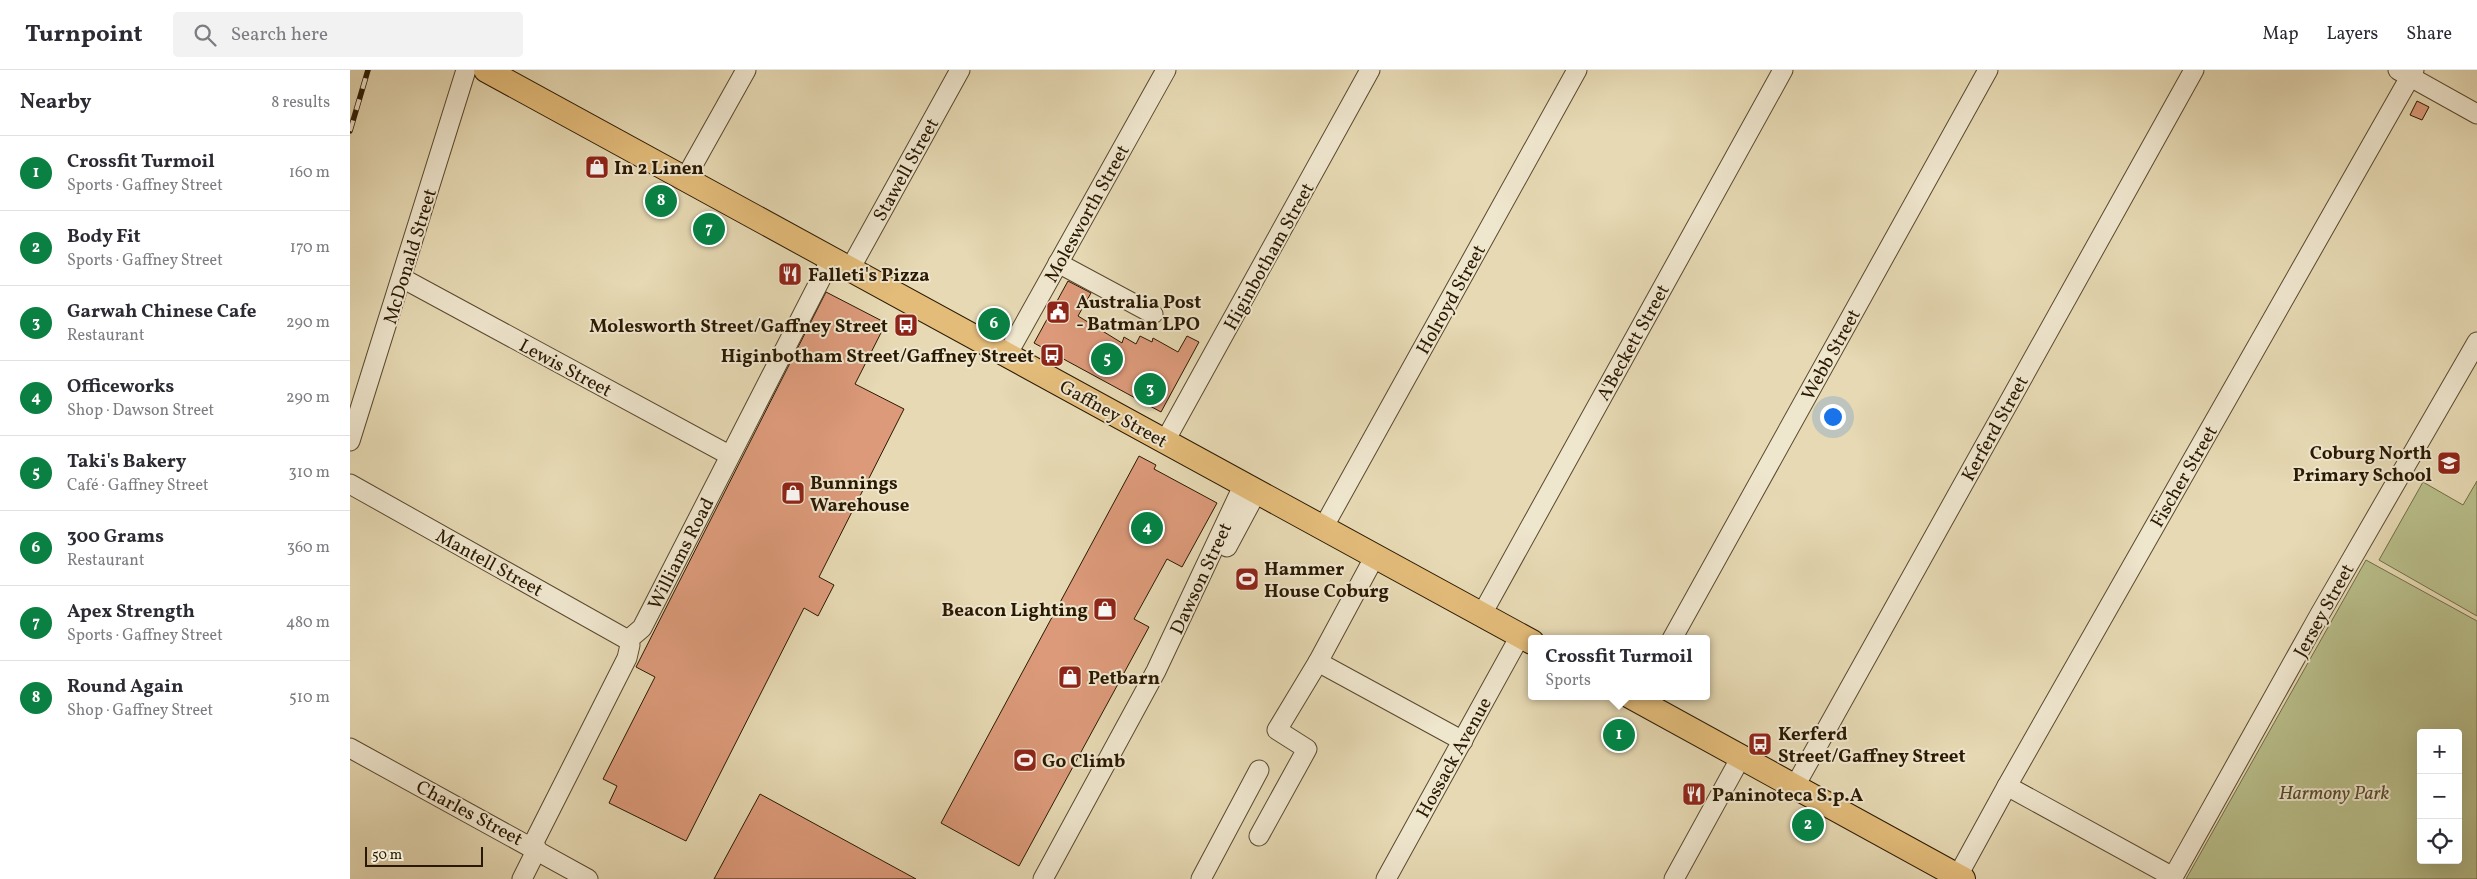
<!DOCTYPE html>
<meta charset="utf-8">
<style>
body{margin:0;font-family:Vollkorn,serif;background:#f2f2f3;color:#2b2b33}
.controls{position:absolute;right:15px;bottom:15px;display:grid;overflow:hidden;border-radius:5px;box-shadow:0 5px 20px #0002}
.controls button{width:45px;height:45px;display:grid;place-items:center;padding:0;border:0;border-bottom:1px solid #e1e1e2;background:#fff;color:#2b2b33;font:25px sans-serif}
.scale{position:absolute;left:15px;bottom:12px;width:118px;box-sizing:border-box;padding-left:5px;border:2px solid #2a1902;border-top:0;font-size:14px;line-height:18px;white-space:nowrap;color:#2a1902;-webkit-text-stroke:4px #efe6ce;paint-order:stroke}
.you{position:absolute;left:1482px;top:346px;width:18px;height:18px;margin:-12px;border:4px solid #fff;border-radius:50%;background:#1a73e8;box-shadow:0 0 0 8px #1a73e833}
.badge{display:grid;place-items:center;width:32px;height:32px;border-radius:50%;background:#0b8043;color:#fff;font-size:16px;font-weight:700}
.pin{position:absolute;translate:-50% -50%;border:2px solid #fff;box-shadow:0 1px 5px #0006}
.popup{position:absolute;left:1178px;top:565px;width:182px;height:65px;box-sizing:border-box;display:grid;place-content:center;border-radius:5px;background:#fff;filter:drop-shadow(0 1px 4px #0005);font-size:16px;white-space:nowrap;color:#7c7c81}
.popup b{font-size:19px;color:#2b2b33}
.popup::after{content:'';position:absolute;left:50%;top:100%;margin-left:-10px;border:10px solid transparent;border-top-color:#fff}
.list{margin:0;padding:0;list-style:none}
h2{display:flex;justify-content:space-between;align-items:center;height:65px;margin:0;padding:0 20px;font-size:21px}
h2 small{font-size:16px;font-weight:400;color:#7c7c81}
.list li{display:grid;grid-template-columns:32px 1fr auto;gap:15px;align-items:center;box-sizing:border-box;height:75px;padding:0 20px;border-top:1px solid #e1e1e2}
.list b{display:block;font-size:19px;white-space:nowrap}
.list p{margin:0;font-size:16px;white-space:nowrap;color:#7c7c81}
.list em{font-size:16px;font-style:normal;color:#7c7c81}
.icon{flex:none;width:28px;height:28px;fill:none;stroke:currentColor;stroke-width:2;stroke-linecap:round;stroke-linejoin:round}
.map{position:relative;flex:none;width:2127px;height:809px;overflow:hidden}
header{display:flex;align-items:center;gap:30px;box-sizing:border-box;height:70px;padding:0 25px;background:#fff;border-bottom:1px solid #e1e1e2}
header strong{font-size:24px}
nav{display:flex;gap:28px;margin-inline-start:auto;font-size:18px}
.search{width:350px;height:45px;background:#f2f2f3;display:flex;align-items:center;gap:12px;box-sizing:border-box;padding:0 18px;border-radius:5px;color:#7c7c81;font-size:19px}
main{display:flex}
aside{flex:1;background:#fff}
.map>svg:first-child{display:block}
.park{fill:#b8be8a;stroke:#716c46;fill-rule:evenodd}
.building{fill:#dc9a7a;stroke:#2a1902}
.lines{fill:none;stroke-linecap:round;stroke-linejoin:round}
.minor-casing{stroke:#59492e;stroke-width:21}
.major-casing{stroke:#2a1902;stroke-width:26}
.minor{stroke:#efe6ce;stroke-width:19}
.major{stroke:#e3bc7a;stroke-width:24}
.rail-casing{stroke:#2a1902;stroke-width:5.5}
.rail{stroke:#efe6ce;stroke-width:4;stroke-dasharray:11;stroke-linecap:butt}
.labels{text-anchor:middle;stroke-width:4;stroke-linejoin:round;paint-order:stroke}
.poi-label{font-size:19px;font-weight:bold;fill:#2a1902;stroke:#efe6ce;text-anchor:start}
.street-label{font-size:19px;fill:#2a1902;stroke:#efe6ce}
.park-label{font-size:19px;font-style:italic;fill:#554b2b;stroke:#efe6ce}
</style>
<header>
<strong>Turnpoint</strong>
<div class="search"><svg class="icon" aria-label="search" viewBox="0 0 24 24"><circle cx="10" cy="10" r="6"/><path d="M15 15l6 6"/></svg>Search here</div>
<nav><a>Map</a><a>Layers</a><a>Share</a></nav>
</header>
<main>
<aside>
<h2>Nearby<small>8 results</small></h2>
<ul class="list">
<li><span class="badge">1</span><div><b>Crossfit Turmoil</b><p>Sports · Gaffney Street</p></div><em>160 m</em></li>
<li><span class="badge">2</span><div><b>Body Fit</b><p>Sports · Gaffney Street</p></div><em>170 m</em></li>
<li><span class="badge">3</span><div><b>Garwah Chinese Cafe</b><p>Restaurant</p></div><em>290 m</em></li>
<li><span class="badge">4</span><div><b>Officeworks</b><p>Shop · Dawson Street</p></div><em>290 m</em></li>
<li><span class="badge">5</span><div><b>Taki's Bakery</b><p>Café · Gaffney Street</p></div><em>310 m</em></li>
<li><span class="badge">6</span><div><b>300 Grams</b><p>Restaurant</p></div><em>360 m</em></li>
<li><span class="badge">7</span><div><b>Apex Strength</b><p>Sports · Gaffney Street</p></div><em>480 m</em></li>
<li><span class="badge">8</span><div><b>Round Again</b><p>Shop · Gaffney Street</p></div><em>510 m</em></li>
</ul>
</aside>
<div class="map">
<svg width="2127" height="809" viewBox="0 0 2127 809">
<rect width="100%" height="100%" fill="#e6d9b3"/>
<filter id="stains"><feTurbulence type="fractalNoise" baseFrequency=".004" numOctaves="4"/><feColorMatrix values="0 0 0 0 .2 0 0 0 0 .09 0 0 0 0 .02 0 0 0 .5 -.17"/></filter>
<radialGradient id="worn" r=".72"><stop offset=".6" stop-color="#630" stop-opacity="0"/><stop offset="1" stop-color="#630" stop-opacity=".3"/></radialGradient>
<g class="park">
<polygon points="2127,411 2127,546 2029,490 2073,412 2113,435"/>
<path d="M2016,490L2127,551V809H1836ZM2071,663H2108V790H2071Z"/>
</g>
<g class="building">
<polygon points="2067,31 2079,37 2072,50 2060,45"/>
<polygon points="718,211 741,223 728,246 772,273 774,267 786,274 790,266 802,272 803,268 828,282 837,266 849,272 811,342 684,273"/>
<polygon points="476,222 536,253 505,314 554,339 469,507 484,515 468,546 454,538 336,771 259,733 267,716 253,709 305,607 286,597"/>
<polygon points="789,386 806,395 804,399 867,433 832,497 817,489 784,549 799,557 669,796 591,753"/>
<polygon points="410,724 566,809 364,809"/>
</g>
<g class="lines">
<g class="minor-casing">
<g id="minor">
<polyline points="2048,0 2127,44"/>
<polyline points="335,109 396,0"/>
<polyline points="708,193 803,244"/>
<polyline points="500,199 610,0"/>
<polyline points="52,208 379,385"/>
<polyline points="657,285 816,0"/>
<polyline points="0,371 116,0"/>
<polyline points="815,371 1020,0"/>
<polyline points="0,414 278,570"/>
<polyline points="973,458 1227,0"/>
<polyline points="877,477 907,421"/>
<polyline points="1025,486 968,592 1113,671"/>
<polyline points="1132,544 1433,0"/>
<polyline points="1322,569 1638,0"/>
<polyline points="278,570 292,558 481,189"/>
<polyline points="0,678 238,809"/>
<polyline points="1445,716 1844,0"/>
<polyline points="1657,716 1823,807"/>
<polyline points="909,766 957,679 927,660 968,592"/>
<polyline points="182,776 277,588 280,575 278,570"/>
<polyline points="172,809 187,779"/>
<polyline points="693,809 806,601 894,414"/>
<polyline points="851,809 909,700"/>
<polyline points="1036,809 1170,566"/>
<polyline points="1324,809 1391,687"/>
<polyline points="1606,809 1657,716 2064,0"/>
<polyline points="1822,809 1970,544 2127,272"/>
</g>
</g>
<g class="major-casing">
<g id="major">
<polyline points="136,0 1182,572"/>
<polyline points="1280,626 1613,809"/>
</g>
</g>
<use href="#minor" class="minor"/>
<use href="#major" class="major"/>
<g class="rail-casing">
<polyline id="rail" points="0,61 18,0"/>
</g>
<use href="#rail" class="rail"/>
</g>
<defs>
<g id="shop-square" transform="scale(1.25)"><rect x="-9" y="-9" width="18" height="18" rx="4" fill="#8f2418" stroke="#efe6ce"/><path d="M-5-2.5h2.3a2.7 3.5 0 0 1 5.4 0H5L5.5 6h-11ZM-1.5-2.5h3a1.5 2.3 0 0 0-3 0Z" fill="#fff"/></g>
<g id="restaurant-square" transform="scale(1.25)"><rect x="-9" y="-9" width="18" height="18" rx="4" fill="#8f2418" stroke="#efe6ce"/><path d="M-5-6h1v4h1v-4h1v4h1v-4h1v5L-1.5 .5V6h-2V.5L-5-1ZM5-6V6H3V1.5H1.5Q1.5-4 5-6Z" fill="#fff"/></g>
<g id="civic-square" transform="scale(1.25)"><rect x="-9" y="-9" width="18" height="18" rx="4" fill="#8f2418" stroke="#efe6ce"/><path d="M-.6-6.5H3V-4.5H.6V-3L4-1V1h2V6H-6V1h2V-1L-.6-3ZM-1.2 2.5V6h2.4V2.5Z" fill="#fff"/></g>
<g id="bus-square" transform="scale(1.25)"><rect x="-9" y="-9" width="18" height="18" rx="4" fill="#8f2418" stroke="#efe6ce"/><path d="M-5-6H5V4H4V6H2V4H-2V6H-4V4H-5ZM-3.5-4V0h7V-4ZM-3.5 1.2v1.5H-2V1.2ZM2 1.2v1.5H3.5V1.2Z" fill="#fff"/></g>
<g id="school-square" transform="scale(1.25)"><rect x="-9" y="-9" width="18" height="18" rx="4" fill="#8f2418" stroke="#efe6ce"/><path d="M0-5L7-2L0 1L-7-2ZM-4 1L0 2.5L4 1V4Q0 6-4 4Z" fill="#fff"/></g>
<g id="stadium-square" transform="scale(1.25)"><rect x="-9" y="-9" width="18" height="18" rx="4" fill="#8f2418" stroke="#efe6ce"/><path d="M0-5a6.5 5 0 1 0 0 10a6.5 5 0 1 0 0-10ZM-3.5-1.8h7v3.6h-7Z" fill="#fff"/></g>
</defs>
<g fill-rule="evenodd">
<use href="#shop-square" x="247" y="97"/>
<use href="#restaurant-square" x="440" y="204"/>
<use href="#civic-square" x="708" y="242"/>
<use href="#bus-square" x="556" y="255"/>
<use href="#bus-square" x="702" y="285"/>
<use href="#school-square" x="2099" y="393"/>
<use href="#shop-square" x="443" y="423"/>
<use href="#stadium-square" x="897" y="509"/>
<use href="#shop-square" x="755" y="539"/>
<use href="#shop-square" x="720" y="607"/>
<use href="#bus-square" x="1410" y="674"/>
<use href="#stadium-square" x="675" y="690"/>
<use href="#restaurant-square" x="1344" y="724"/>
</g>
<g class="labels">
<g class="poi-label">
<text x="264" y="104">In 2 Linen</text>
<text x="458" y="211">Falleti's Pizza</text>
<text x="726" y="238">Australia Post<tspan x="726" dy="22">- Batman LPO</tspan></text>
<text x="538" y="262" text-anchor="end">Molesworth Street/Gaffney Street</text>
<text x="684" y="292" text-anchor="end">Higinbotham Street/Gaffney Street</text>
<text x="2082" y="389" text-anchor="end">Coburg North<tspan x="2082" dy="22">Primary School</tspan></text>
<text x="460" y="419">Bunnings<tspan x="460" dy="22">Warehouse</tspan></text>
<text x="914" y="505">Hammer<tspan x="914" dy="22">House Coburg</tspan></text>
<text x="738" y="546" text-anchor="end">Beacon Lighting</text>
<text x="738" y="614">Petbarn</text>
<text x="1428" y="670">Kerferd<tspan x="1428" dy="22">Street/Gaffney Street</tspan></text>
<text x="692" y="697">Go Climb</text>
<text x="1362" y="731">Paninoteca S.p.A</text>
</g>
<g class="street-label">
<text transform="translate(555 99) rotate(-61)" y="7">Stawell Street</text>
<text transform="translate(736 143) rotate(-61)" y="7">Molesworth Street</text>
<text transform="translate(59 186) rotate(-73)" y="7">McDonald Street</text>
<text transform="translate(918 186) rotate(-61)" y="7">Higinbotham Street</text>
<text transform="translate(1100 229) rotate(-61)" y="7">Holroyd Street</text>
<text transform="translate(1282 272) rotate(-61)" y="7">A'Beckett Street</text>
<text transform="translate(1480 284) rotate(-61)" y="7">Webb Street</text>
<text transform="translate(216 297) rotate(28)" y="7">Lewis Street</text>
<text transform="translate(764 343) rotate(29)" y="7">Gaffney Street</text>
<text transform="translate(1644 358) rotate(-61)" y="7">Kerferd Street</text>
<text transform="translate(1833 406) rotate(-60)" y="7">Fischer Street</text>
<text transform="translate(330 483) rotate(-63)" y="7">Williams Road</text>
<text transform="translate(140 492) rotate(29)" y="7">Mantell Street</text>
<text transform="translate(850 508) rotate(-65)" y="7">Dawson Street</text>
<text transform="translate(1973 540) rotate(-61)" y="7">Jersey Street</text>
<text transform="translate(1103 687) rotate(-61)" y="7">Hossack Avenue</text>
<text transform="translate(120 742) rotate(28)" y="7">Charles Street</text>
</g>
<g class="park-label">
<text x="1984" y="729">Harmony Park</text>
</g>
</g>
<rect width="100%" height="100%" filter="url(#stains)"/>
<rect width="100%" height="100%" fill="url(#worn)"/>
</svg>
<div class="controls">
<button>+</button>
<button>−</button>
<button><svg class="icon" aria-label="locate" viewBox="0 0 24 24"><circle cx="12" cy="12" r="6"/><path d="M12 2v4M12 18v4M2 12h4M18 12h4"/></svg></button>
</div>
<div class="scale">50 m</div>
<div class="you"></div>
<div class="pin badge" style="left:1269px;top:665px">1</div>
<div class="popup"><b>Crossfit Turmoil</b>Sports</div>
<div class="pin badge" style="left:1458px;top:755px">2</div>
<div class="pin badge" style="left:800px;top:319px">3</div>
<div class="pin badge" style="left:797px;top:458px">4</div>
<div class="pin badge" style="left:757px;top:289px">5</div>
<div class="pin badge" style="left:644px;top:254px">6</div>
<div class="pin badge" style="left:359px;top:159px">7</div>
<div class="pin badge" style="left:311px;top:131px">8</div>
</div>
</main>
